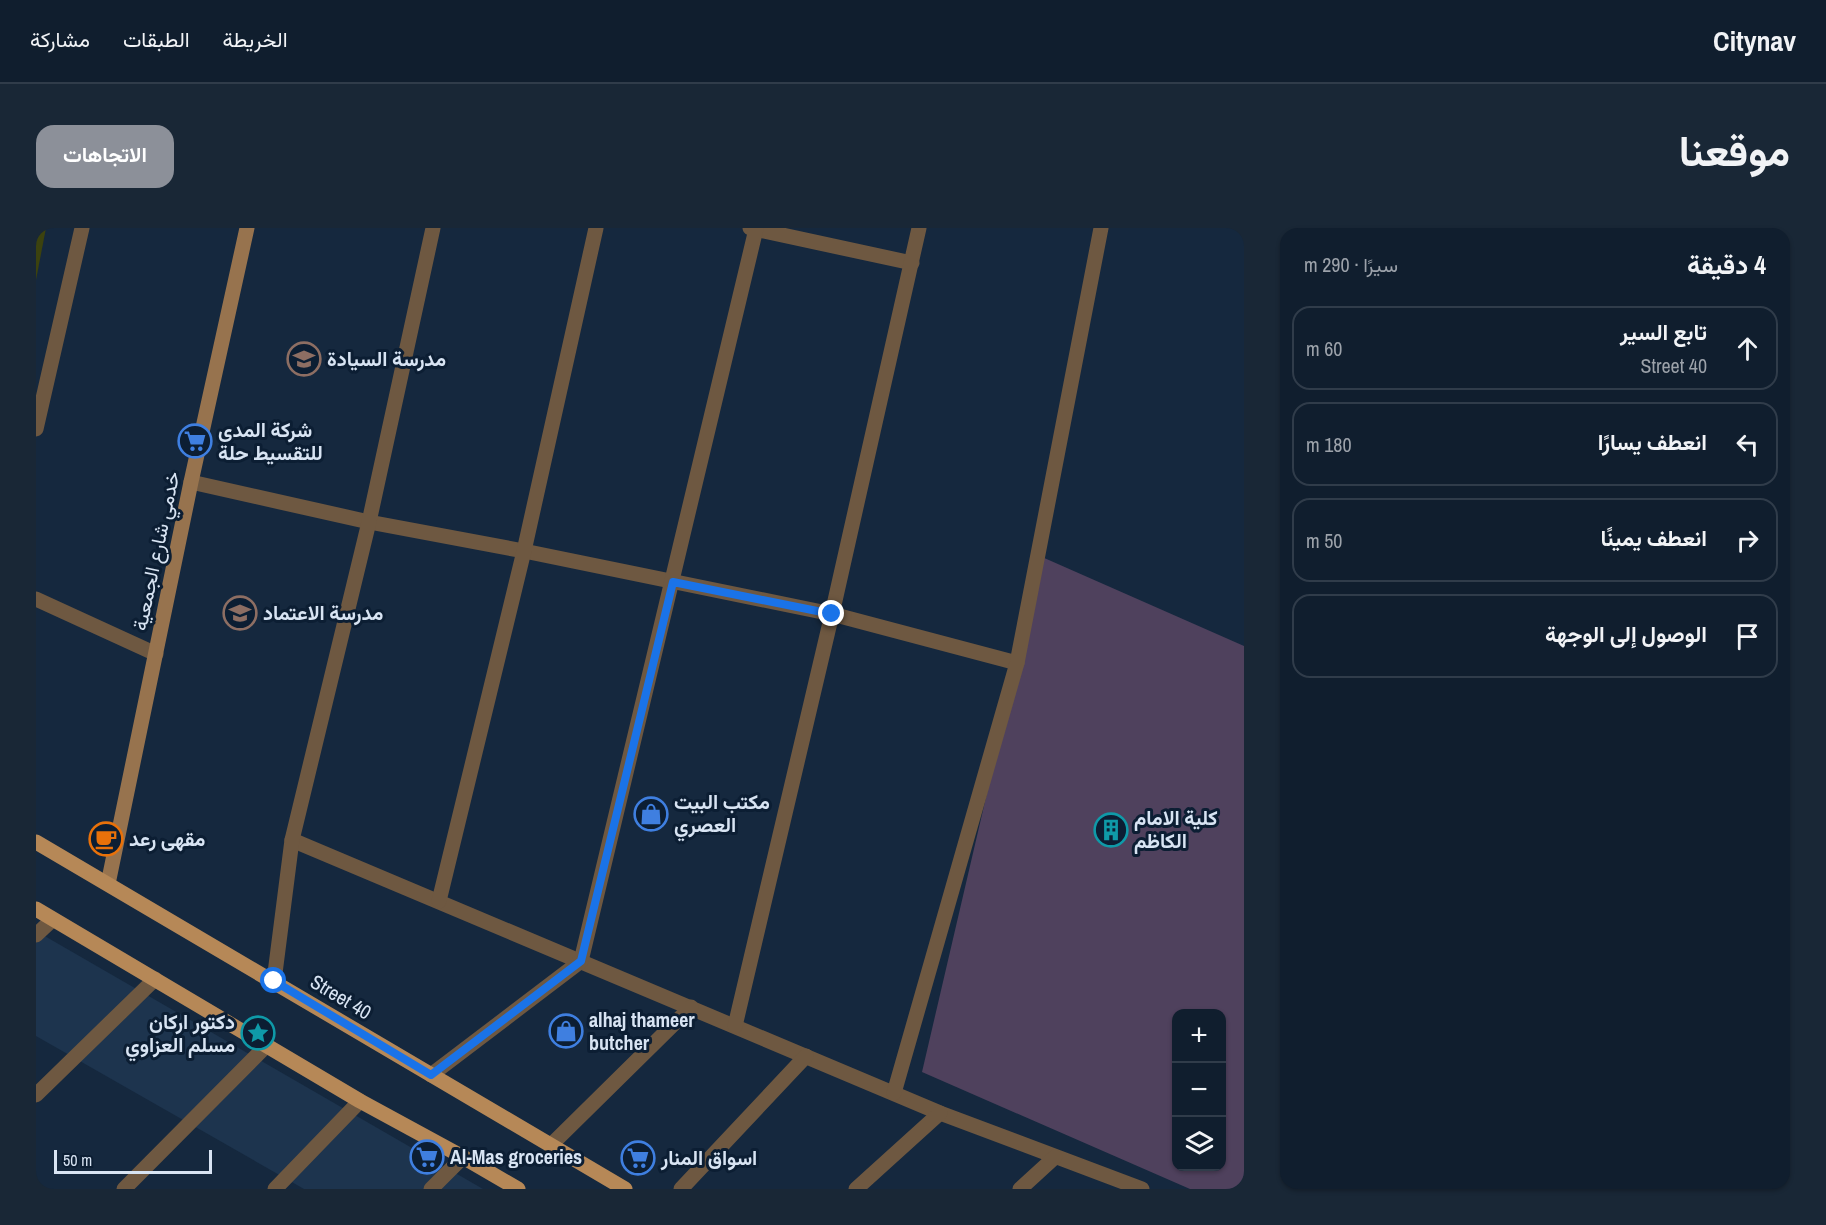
<!DOCTYPE html>
<html lang="ar">
<meta charset="utf-8">
<style>
body{margin:0;font-family:"Archivo Narrow",Vazirmatn,sans-serif;background:#192736;color:#f1f3f6;direction:rtl}
.controls{position:absolute;right:18px;bottom:18px;display:grid;overflow:hidden;border-radius:12px;box-shadow:0 2px 4px #0004}
.controls button{width:54px;height:54px;display:grid;place-items:center;padding:0;border:0;border-bottom:2px solid #303c4a;background:#101e2e;color:#f1f3f6;font:30px sans-serif}
.scale{position:absolute;left:18px;bottom:15px;width:158px;box-sizing:border-box;padding-left:6px;border:3px solid #d8e4f3;border-top:0;font-size:16px;line-height:21px;white-space:nowrap;color:#d8e4f3;-webkit-text-stroke:4px #0c1e33;paint-order:stroke}
.stop{position:absolute;width:18px;height:18px;margin:-14px;border:4px solid #1a73e8;border-radius:50%;background:#fff}
.stop.end{background:#1a73e8;border-color:#fff;box-shadow:0 2px 6px #0008}
.list{margin:0;padding:0;list-style:none}
h2{display:flex;justify-content:space-between;align-items:center;height:78px;margin:0;padding:0 24px;font-size:26px}
h2 small{font-size:20px;font-weight:400;color:#9ca2aa}
.list li{display:grid;grid-template-columns:39px 1fr auto;gap:18px;align-items:center;box-sizing:border-box;height:84px;margin:0 12px 12px;padding:0 12px;border:2px solid #303c4a;border-radius:18px}
.list b{display:block;font-size:22px;white-space:nowrap}
.list p{margin:0;font-size:20px;white-space:nowrap;color:#9ca2aa}
.list em{font-size:20px;font-style:normal;color:#9ca2aa}
.icon{flex:none;width:33px;height:33px;fill:none;stroke:currentColor;stroke-width:2;stroke-linecap:round;stroke-linejoin:round}
.map{position:relative;flex:none;width:1208px;height:961px;overflow:hidden;direction:ltr;border-radius:18px}
header{display:flex;align-items:center;gap:36px;box-sizing:border-box;height:84px;padding:0 30px;background:#101e2e;border-bottom:2px solid #303c4a}
header strong{font-size:28px}
nav{display:flex;gap:33px;margin-inline-start:auto;font-size:21px}
.intro{display:flex;align-items:center;justify-content:space-between;box-sizing:border-box;height:144px;padding:0 36px}
h1{margin:0;font-size:42px}
.button{padding:15px 27px;border-radius:18px;background:#8c9099;color:#fff;font-size:21px;font-weight:700}
main{display:flex;gap:36px;padding:0 36px}
aside{flex:1;background:#101e2e;border-radius:18px;box-shadow:0 2px 4px #0004}
.map>svg:first-child{display:block}
.built{fill:#1d344e}
.green{fill:#3c420e}
.building{fill:#4f415d;fill-rule:evenodd}
.lines{fill:none;stroke-linecap:round;stroke-linejoin:round}
.street{stroke:#6e5841;stroke-width:15}
.secondary{stroke:#97734e;stroke-width:15}
.primary{stroke:#b68857;stroke-width:15}
.route{stroke:#1a73e8;stroke-width:8}
.labels{text-anchor:middle;stroke-width:6;stroke-linejoin:round;paint-order:stroke}
.poi-label{font-size:20px;font-weight:bold;fill:#d8e4f3;stroke:#0c1e33;text-anchor:start}
.street-label{font-size:20px;fill:#d8e4f3;stroke:#0c1e33}
</style>
<header>
<strong>Citynav</strong>
<nav><a>الخريطة</a><a>الطبقات</a><a>مشاركة</a></nav>
</header>
<div class="intro"><h1>موقعنا</h1><a class="button">الاتجاهات</a></div>
<main>
<aside>
<h2>4 دقيقة<small>سيرًا · 290 m</small></h2>
<ul class="list">
<li><svg class="icon" aria-label="ahead" viewBox="0 0 24 24"><path d="M12 20V5M6 11l6-6 6 6"/></svg><div><b>تابع السير</b><p>Street 40</p></div><em>60 m</em></li>
<li><svg class="icon" aria-label="left" viewBox="0 0 24 24"><path d="M17 20v-9H6M10 6l-5 5 5 5"/></svg><div><b>انعطف يسارًا</b></div><em>180 m</em></li>
<li><svg class="icon" aria-label="right" viewBox="0 0 24 24"><path d="M7 20v-9h11M14 6l5 5-5 5"/></svg><div><b>انعطف يمينًا</b></div><em>50 m</em></li>
<li><svg class="icon" aria-label="arrive" viewBox="0 0 24 24"><path d="M6 21V4h12l-3 4 3 4H6"/></svg><div><b>الوصول إلى الوجهة</b></div></li>
</ul>
</aside>
<div class="map">
<svg width="1208" height="961" viewBox="0 0 1208 961">
<rect width="100%" height="100%" fill="#15283e"/>
<polygon class="built" points="0,703 447,961 268,961 0,808"/>
<polygon class="green" points="0,0 10,0 0,52"/>
<path class="building" d="M1006,329L1208,418V961H1154L886,844ZM1140,786H1186V938H1140Z"/>
<g class="lines">
<g class="street">
<polyline points="714,0 876,35"/>
<polyline points="0,201 46,0"/>
<polyline points="155,254 333,294 488,323 796,386 981,435"/>
<polyline points="0,371 120,426"/>
<polyline points="256,612 904,885 1106,961"/>
<polyline points="403,673 488,323 560,0"/>
<polyline points="0,707 16,692"/>
<polyline points="238,753 256,612 333,294 397,0"/>
<polyline points="699,798 796,386 883,0"/>
<polyline points="395,847 545,733 720,1"/>
<polyline points="858,865 981,435 1065,0"/>
<polyline points="0,867 119,751"/>
<polyline points="515,917 655,779"/>
<polyline points="88,961 231,817"/>
<polyline points="239,961 324,873"/>
<polyline points="395,961 427,929"/>
<polyline points="645,961 770,828"/>
<polyline points="820,961 904,885"/>
<polyline points="984,961 1019,929"/>
</g>
<polyline class="secondary" points="72,656 155,254 211,0"/>
<g class="primary">
<polyline points="0,614 589,961"/>
<polyline points="0,681 324,873 427,929 482,961"/>
</g>
</g>
<g class="lines">
<polyline class="route" points="238,753 395,847 545,733 637,354 796,386"/>
</g>
<defs>
<g id="school-ring" transform="scale(1.725)"><circle r="9.5" fill="#0c1e33" stroke="#8d6e63" stroke-width="1.5"/><path d="M0-5L7-2L0 1L-7-2ZM-4 1L0 2.5L4 1V4Q0 6-4 4Z" fill="#8d6e63"/></g>
<g id="supermarket-ring" transform="scale(1.725)"><circle r="9.5" fill="#0c1e33" stroke="#3f7fe0" stroke-width="1.5"/><path d="M-6-5.5h2.5l.6 2H6L4.5 2H-2.5L-4.4-4H-6ZM-1.5 3.2a1.3 1.3 0 1 0 .1 0ZM3 3.2a1.3 1.3 0 1 0 .1 0Z" fill="#3f7fe0"/></g>
<g id="shop-ring" transform="scale(1.725)"><circle r="9.5" fill="#0c1e33" stroke="#3f7fe0" stroke-width="1.5"/><path d="M-5-2.5h2.3a2.7 3.5 0 0 1 5.4 0H5L5.5 6h-11ZM-1.5-2.5h3a1.5 2.3 0 0 0-3 0Z" fill="#3f7fe0"/></g>
<g id="building-ring" transform="scale(1.725)"><circle r="9.5" fill="#0c1e33" stroke="#0f9aa8" stroke-width="1.5"/><path d="M-4-6H4V6H1V3H-1V6H-4ZM-2.5-4.3h1.7v1.8h-1.7ZM.8-4.3h1.7v1.8H.8ZM-2.5-1h1.7V.8h-1.7ZM.8-1h1.7V.8H.8Z" fill="#0f9aa8"/></g>
<g id="cafe-ring" transform="scale(1.725)"><circle r="9.5" fill="#0c1e33" stroke="#e8710a" stroke-width="1.5"/><path d="M-5.5-4.5H6V0H3Q3 3.5 0 3.5H-2.5Q-5.5 3.5-5.5 0ZM3-3.2v2h1.7v-2ZM-6 4.5H4V6H-6Z" fill="#e8710a"/></g>
<g id="sight-ring" transform="scale(1.725)"><circle r="9.5" fill="#0c1e33" stroke="#0f9aa8" stroke-width="1.5"/><path d="M0-6L1.8-2.2L6-1.7L2.9 1.2L3.7 5.4L0 3.3L-3.7 5.4L-2.9 1.2L-6-1.7L-1.8-2.2Z" fill="#0f9aa8"/></g>
</defs>
<g fill-rule="evenodd">
<use href="#school-ring" x="268" y="131"/>
<use href="#supermarket-ring" x="159" y="213"/>
<use href="#school-ring" x="204" y="385"/>
<use href="#shop-ring" x="615" y="586"/>
<use href="#building-ring" x="1075" y="602"/>
<use href="#cafe-ring" x="70" y="611"/>
<use href="#shop-ring" x="530" y="803"/>
<use href="#sight-ring" x="222" y="805"/>
<use href="#supermarket-ring" x="391" y="929"/>
<use href="#supermarket-ring" x="602" y="930"/>
</g>
<g class="labels">
<g class="poi-label">
<text x="291" y="138">مدرسة السيادة</text>
<text x="182" y="209">شركة المدى<tspan x="182" dy="23">للتقسيط حلة</tspan></text>
<text x="227" y="392">مدرسة الاعتماد</text>
<text x="638" y="581">مكتب البيت<tspan x="638" dy="23">العصري</tspan></text>
<text x="1098" y="597">كلية الامام<tspan x="1098" dy="23">الكاظم</tspan></text>
<text x="93" y="618">مقهى رعد</text>
<text x="553" y="799">alhaj thameer<tspan x="553" dy="23">butcher</tspan></text>
<text x="199" y="801" text-anchor="end">دكتور اركان<tspan x="199" dy="23">مسلم العزاوي</tspan></text>
<text x="414" y="936">Al-Mas groceries</text>
<text x="625" y="937">اسواق المنار</text>
</g>
<g class="street-label">
<text transform="translate(120 323) rotate(-78)" y="7">خدمي شارع الجمعية</text>
<text transform="translate(305 769) rotate(31)" y="7">Street 40</text>
</g>
</g>
</svg>
<div class="controls">
<button>+</button>
<button>−</button>
<button><svg class="icon" aria-label="layers" viewBox="0 0 24 24"><path d="M12 4l9 5-9 5-9-5zM3 14l9 5 9-5"/></svg></button>
</div>
<div class="scale">50 m</div>
<div class="stop" style="left:238px;top:753px"></div>
<div class="stop end" style="left:796px;top:386px"></div>
</div>
</main>
